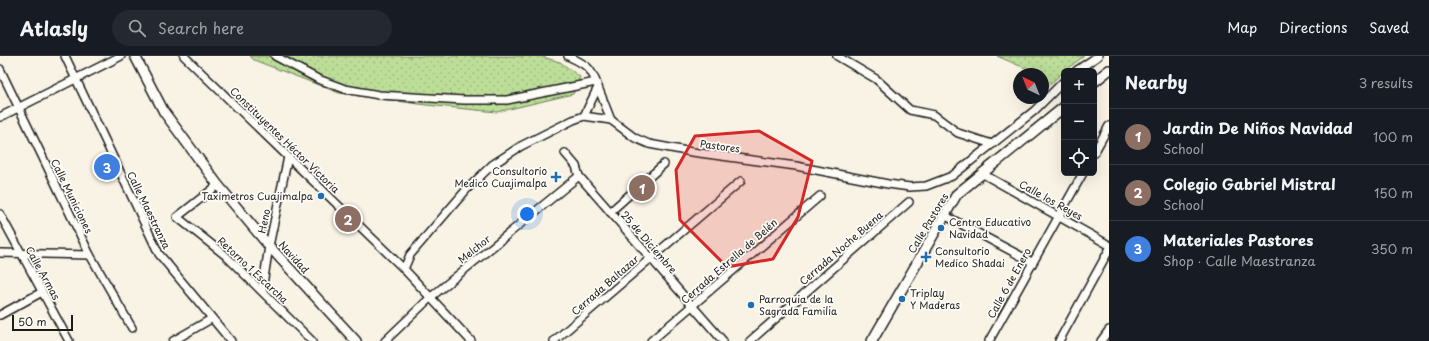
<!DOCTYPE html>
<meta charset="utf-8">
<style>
body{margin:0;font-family:"Playpen Sans",sans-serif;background:#242831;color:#f1f3f6}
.controls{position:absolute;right:12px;top:12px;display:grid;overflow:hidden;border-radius:6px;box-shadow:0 4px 16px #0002}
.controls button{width:36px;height:36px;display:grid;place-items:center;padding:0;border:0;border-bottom:1px solid #363941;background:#171b24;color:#f1f3f6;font:20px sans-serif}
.compass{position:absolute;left:1013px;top:12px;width:36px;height:36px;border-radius:50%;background:#171b24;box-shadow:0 4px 16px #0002;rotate:317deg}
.scale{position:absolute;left:12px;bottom:10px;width:61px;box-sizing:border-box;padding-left:4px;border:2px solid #1c1c1c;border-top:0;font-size:11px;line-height:14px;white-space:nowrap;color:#1c1c1c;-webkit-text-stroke:3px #fdfcf7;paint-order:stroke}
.you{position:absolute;left:527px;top:158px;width:14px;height:14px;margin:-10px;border:3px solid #fff;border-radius:50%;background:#1a73e8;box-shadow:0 0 0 6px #1a73e833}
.badge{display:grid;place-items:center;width:26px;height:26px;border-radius:50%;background:#ea580c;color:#fff;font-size:13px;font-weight:700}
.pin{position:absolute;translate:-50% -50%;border:2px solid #fff;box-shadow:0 1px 4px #0006}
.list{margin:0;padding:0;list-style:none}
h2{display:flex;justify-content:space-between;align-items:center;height:52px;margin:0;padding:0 16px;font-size:17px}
h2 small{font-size:13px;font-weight:400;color:#9ea1a6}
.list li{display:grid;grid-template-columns:26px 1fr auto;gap:12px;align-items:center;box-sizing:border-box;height:56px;padding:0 16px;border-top:1px solid #363941}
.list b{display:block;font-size:15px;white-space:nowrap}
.list p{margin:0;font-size:13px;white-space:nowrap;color:#9ea1a6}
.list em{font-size:13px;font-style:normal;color:#9ea1a6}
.icon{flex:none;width:22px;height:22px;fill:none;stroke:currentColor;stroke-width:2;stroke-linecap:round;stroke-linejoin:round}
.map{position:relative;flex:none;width:1109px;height:285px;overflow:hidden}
header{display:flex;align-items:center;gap:24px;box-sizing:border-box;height:56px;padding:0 20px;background:#171b24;border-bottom:1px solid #363941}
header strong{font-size:19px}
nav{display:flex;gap:22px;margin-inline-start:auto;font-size:14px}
.search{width:280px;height:36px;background:#242831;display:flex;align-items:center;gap:10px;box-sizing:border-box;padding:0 14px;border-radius:22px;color:#9ea1a6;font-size:15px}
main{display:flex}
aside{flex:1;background:#171b24}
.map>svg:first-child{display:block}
.green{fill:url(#green-dots);stroke:#6c7d5a}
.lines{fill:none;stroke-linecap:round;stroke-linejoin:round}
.street-casing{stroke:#1c1c1c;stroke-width:10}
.secondary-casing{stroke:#1c1c1c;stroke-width:12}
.street{stroke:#fdfcf7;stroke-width:7}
.secondary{stroke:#fdfcf7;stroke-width:9}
.marked{fill:#d62828;fill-opacity:0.2;stroke:#d62828;stroke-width:3;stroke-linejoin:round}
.poi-dot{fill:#1f6fb2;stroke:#fdfcf7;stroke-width:1.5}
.labels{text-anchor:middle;stroke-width:3.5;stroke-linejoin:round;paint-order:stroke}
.street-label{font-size:10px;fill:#1c1c1c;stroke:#fdfcf7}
.poi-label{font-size:10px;fill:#1c1c1c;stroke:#fdfcf7;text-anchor:start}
</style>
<header>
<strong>Atlasly</strong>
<div class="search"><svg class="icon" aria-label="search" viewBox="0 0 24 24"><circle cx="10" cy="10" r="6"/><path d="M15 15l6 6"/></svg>Search here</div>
<nav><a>Map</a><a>Directions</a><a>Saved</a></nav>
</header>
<main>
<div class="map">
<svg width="1109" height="285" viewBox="0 0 1109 285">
<defs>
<pattern id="green-dots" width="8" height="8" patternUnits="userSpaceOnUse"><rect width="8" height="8" fill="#bcde98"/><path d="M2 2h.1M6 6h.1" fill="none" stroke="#a1be82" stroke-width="1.8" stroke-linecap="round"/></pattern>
</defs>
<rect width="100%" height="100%" fill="#f9f3e5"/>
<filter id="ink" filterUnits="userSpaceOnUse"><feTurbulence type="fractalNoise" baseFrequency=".025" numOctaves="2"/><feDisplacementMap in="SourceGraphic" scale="8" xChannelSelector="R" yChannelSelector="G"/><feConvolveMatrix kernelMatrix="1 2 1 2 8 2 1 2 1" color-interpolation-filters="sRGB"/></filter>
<g filter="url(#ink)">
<g class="green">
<polygon points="250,0 539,0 560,6 580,21 573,38 497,56 426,49 339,37 254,4"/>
<polygon points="997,0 1084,0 1064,15 1043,35 1043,18 1034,18 1034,16"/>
</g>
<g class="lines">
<g class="street-casing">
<g id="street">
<polyline points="65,0 159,198 231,285"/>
<polyline points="184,0 404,213 471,285"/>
<polyline points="275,0 318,23 345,33 379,39 464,44 507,44 596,26"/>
<path d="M568,0C587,9 591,11 598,31L584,60"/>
<polyline points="837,0 876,23 910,54 934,59 958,77 992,88"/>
<polyline points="0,13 90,199 132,272"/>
<polyline points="1076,15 1098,0"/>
<polyline points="598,31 611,64"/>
<polyline points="0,61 121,0"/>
<polyline points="565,97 576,110 579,120 723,285"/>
<polyline points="1094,97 1109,70"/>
<polyline points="983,118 1109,189"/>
<polyline points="218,129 177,161 225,199 312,285"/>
<polyline points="610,156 664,108"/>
<polyline points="0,158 69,285"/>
<polyline points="944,159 1032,206"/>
<polyline points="0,197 90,199"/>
<polyline points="404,213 410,199 467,133 492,109 521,90 573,64 584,60 611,64 635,82 649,88 692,96 796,110 888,128 910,131 926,130 952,120 1034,55 1064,25"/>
<polyline points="262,235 269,190 288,101"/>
<polyline points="0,259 42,236"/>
<polyline points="173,285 211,263"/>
<polyline points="385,285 431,241 579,120"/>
<polyline points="554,285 741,125"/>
<polyline points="651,285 820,140"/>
<polyline points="750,285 909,146"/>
<polyline points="989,285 1083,117"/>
<polyline points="1059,285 1109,194"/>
<polyline points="1101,285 1109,274"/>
</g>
</g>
<g class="secondary-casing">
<g id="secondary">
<polyline points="135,0 164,56 218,129 269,190 356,285"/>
<polyline points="1094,26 1109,14"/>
<polyline points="872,285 957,138 1064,51"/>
</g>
</g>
<use href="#street" class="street"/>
<use href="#secondary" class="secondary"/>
</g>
</g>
<path class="marked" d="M759,75L812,105L798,161L773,203L727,211L680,164L676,114L695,80Z"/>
<g class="poi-dot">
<path d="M554 115h4v4h4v4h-4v4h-4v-4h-4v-4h4z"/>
<circle cx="321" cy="140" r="4"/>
<circle cx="941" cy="172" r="4"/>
<path d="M924 195h4v4h4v4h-4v4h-4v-4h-4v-4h4z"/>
<circle cx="902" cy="243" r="4"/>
<circle cx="751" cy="249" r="4"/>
</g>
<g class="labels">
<g class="street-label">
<text transform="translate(285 84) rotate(44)" y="4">Constituyentes Héctor Victoria</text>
<text transform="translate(720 90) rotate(8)" y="4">Pastores</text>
<text transform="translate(72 140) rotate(64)" y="4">Calle Municiones</text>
<text transform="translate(1051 144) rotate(29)" y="4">Calle los Reyes</text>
<text transform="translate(149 154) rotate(64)" y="4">Calle Maestranza</text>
<text transform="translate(264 165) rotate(-78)" y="4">Heno</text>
<text transform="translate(928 167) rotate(-59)" y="4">Calle Pastores</text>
<text transform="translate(649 186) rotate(49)" y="4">25 de Diciembre</text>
<text transform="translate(841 192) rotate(-41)" y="4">Cerrada Noche Buena</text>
<text transform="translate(474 193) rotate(-39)" y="4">Melchor</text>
<text transform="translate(294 201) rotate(48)" y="4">Navidad</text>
<text transform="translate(729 205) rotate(-41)" y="4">Cerrada Estrella de Belén</text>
<text transform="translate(253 214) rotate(43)" y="4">Retorno 1 Escarcha</text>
<text transform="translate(43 217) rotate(61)" y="4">Calle Armas</text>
<text transform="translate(1009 227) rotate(-61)" y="4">Calle 6 de Enero</text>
<text transform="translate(605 229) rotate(-41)" y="4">Cerrada Baltazar</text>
</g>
<g class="poi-label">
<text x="547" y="119" text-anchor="end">Consultorio<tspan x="547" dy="12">Medico Cuajimalpa</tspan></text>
<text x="313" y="144" text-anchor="end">Taximetros Cuajimalpa</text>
<text x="949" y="170">Centro Educativo<tspan x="949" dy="12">Navidad</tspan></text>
<text x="935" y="199">Consultorio<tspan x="935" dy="12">Medico Shadai</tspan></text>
<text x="910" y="241">Triplay<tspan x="910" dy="12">Y Maderas</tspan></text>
<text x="759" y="247">Parroquia de la<tspan x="759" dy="12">Sagrada Familia</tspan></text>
</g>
</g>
</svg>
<div class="controls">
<button>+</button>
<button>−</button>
<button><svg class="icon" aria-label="locate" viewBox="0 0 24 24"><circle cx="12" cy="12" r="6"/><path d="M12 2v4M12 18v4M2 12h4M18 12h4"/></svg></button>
</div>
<svg class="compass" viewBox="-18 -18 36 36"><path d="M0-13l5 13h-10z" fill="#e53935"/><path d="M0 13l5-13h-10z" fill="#9ea1a6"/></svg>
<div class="scale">50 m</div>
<div class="you"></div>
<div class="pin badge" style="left:642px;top:132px;background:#8d6e63">1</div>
<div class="pin badge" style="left:348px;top:163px;background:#8d6e63">2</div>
<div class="pin badge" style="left:107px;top:111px;background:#3f7fe0">3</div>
</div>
<aside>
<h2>Nearby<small>3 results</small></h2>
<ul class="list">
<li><span class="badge" style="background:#8d6e63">1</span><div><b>Jardin De Niños Navidad</b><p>School</p></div><em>100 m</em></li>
<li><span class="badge" style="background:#8d6e63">2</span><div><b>Colegio Gabriel Mistral</b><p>School</p></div><em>150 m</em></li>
<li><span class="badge" style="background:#3f7fe0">3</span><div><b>Materiales Pastores</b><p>Shop · Calle Maestranza</p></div><em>350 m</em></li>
</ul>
</aside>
</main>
